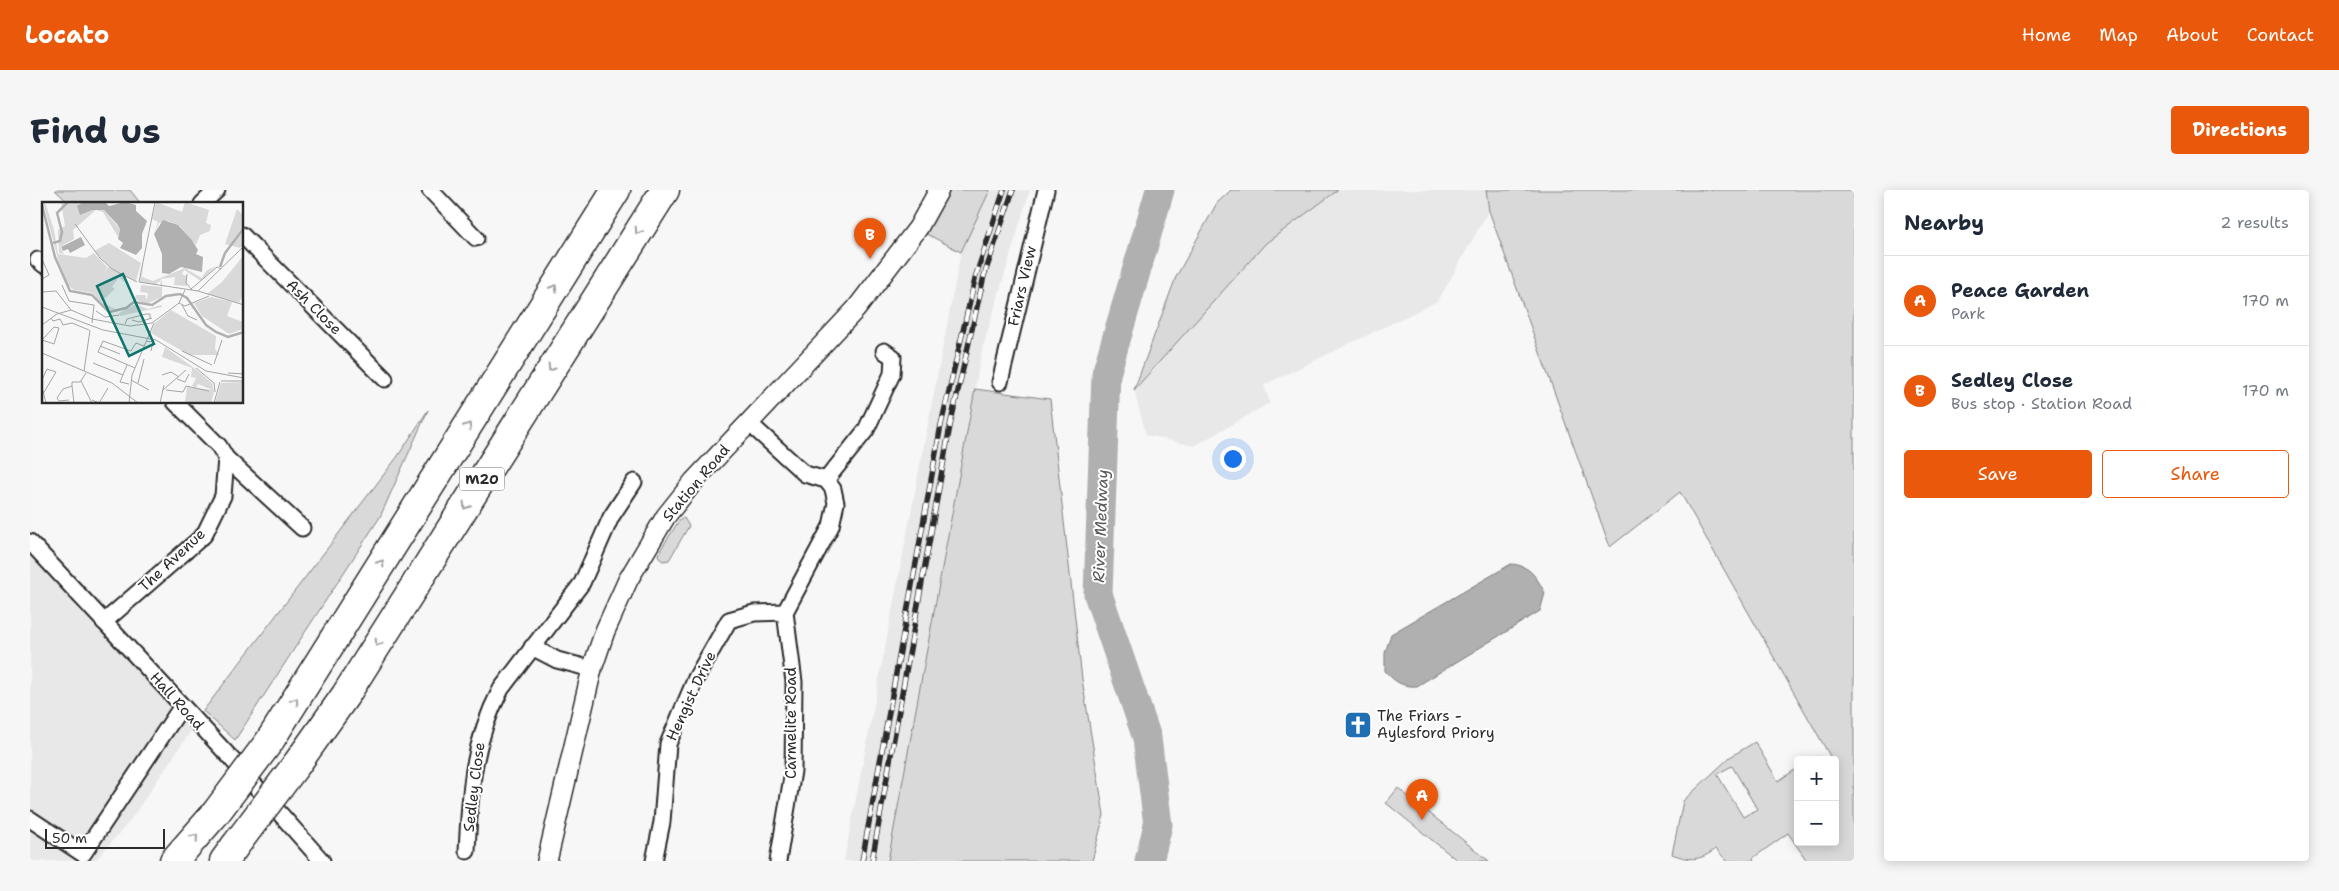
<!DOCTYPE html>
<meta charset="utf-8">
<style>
body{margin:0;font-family:"Shantell Sans",sans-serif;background:#f6f6f7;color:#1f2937}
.controls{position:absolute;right:15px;bottom:15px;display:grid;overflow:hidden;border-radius:5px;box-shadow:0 2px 12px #0003}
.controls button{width:45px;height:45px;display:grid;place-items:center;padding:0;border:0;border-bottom:1px solid #e0e1e3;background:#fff;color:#1f2937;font:25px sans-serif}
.scale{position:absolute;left:15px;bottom:12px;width:120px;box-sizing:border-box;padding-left:5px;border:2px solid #2b2b2b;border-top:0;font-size:14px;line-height:18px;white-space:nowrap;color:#2b2b2b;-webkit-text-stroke:4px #fff;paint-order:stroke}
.you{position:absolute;left:1202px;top:268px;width:18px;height:18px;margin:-12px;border:4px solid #fff;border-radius:50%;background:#1a73e8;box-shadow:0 0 0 8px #1a73e833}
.badge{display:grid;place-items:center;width:32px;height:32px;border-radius:50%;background:#ea580c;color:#fff;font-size:16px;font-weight:700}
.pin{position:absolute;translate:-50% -41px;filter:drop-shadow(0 1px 2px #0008)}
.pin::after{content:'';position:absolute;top:26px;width:18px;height:15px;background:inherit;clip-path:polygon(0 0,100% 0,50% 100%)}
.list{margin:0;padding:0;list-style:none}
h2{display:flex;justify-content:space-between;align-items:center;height:65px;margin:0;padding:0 20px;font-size:21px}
h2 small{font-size:16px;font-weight:400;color:#747a83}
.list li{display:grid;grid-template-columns:32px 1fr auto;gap:15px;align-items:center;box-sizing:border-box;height:90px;padding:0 20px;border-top:1px solid #e0e1e3}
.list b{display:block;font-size:19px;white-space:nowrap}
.list p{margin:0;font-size:16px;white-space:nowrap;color:#747a83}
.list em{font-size:16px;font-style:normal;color:#747a83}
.actions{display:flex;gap:10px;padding:15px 20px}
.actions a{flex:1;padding:11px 0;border:1px solid #ea580c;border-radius:5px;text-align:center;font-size:18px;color:#ea580c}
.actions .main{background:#ea580c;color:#fff}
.map{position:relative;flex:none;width:1824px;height:671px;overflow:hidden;border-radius:5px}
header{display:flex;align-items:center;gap:30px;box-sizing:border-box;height:70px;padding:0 25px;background:#ea580c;color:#fff}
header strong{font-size:24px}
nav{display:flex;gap:28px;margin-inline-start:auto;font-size:18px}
.intro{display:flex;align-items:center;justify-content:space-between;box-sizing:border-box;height:120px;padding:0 30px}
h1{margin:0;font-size:35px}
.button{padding:12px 22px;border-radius:5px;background:#ea580c;color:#fff;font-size:18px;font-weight:700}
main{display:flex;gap:30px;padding:0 30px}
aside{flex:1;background:#fff;border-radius:5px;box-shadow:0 2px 12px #0003}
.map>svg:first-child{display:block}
.built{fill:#e8e8e8}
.green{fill:#d9d9d9;stroke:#828282;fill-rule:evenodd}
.water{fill:#b0b0b0;stroke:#7b7b7b}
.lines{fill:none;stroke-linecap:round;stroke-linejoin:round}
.river{stroke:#b0b0b0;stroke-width:29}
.minor-casing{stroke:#2b2b2b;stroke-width:19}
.tertiary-casing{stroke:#2b2b2b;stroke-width:22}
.motorway-casing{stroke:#2b2b2b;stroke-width:31}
.minor{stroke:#fff;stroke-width:15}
.tertiary{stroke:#fff;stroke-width:19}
.motorway{stroke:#fff;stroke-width:28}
.rail-casing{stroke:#2b2b2b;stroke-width:5.5}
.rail{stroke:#fff;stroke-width:4;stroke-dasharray:11;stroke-linecap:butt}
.motorway-bridge-casing{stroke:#2b2b2b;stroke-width:31;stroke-linecap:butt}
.motorway-bridge{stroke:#fff;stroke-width:28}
.oneway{stroke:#a0a0a0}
.labels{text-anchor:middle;stroke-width:4;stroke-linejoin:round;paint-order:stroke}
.shield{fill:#fff;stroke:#6b6b6b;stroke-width:1}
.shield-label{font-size:14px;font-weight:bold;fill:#2b2b2b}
.street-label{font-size:15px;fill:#2b2b2b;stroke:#fff}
.poi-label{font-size:15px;fill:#2b2b2b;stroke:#fff;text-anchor:start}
.water-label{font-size:16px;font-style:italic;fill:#5a5a5a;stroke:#fff}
.inset-river{fill:none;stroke:#b0b0b0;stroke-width:2.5}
.inset-road{fill:none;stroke:#a5a5a5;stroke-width:1}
.view{fill:#0f766e;fill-opacity:0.15;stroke:#0f766e;stroke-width:2.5}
.inset-edge{fill:none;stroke:#2b2b2b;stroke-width:2.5}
</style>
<header>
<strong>Locato</strong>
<nav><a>Home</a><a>Map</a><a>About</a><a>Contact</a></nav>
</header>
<div class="intro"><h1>Find us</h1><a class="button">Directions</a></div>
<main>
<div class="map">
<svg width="1824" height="671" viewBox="0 0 1824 671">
<rect width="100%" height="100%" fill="#f7f7f7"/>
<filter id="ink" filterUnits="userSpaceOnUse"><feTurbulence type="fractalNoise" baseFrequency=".02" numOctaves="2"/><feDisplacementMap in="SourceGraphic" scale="10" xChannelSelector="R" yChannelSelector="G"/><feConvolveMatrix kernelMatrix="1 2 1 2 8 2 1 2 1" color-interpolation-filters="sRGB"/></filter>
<g filter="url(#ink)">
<g class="built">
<polygon points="928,0 1000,0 952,160 858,671 814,671 931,62 917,25"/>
<polygon points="1308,0 1456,0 1459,20 1408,111 1234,195 1240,213 1164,256 1116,245 1104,200 1236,53"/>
<polygon points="0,366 165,535 99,632 65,671 0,671"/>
</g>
<g class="green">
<polygon points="25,0 100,0 111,14 40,14"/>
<polygon points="915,0 960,0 931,62 893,42"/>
<polygon points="1201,0 1308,0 1236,53 1104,200 1146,87 1187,13"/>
<path d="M1456,0H1824V671H1777L1758,643L1723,668L1724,671H1697L1686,659C1669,671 1661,671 1642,664L1653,611L1700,567L1725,552L1748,591L1768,578V652H1805V570H1780L1785,567L1801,568L1650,302L1580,357L1459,21ZM1702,576L1727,619L1713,627L1687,584Z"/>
<polygon points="945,199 1020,209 1052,489 1074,625 1062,671 858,671"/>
<polygon points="398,220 350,327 205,550 173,521 368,266"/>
<polygon points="654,328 659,336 639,370 633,371 629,368 628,364 650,329"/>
<polygon points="1368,598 1459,671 1428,671 1356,613"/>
</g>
<path class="water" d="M1481,374C1500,375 1507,388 1515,403L1510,421L1387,496C1372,497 1365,492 1355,481V463L1361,444Z"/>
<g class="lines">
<polyline class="river" points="1119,671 1128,635 1117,548 1068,404 1076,184 1130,0"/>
<g class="minor-casing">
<g id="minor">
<polyline points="400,0 446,48"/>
<polyline points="172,14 187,0"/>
<polyline points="212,45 355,189"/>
<polyline points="8,70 14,75"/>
<polyline points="970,192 1016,0"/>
<polyline points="719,233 775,284 796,290 803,299 806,313 801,336 755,422 764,492 763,581 748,671"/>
<polyline points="196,268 272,338"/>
<polyline points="796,290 836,240 862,184 863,167 854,161"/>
<polyline points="0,352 198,565 292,671"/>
<polyline points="74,432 174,345 193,306 196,268 189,256 145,212"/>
<polyline points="502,457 527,470 562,479"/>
<polyline points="0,629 53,664 152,516"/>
<path d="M437,661C440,601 442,554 471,499L552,393L581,327L604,292"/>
<polyline points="624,671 632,632 638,554 666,488 699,430 724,423 755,422"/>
</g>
</g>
<g class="tertiary-casing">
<polyline id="tertiary" points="517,671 562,479 575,441 598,390 636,326 664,291 826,119 888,38 909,0"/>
</g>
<g class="motorway-casing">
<g id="motorway">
<polyline points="239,552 586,0"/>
<polyline points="266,575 315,506 635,0"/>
<polyline points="144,671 185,624"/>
<polyline points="194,671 205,656"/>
</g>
</g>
<use href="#minor" class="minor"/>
<use href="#tertiary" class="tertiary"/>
<use href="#motorway" class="motorway"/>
<g class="rail-casing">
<g id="rail">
<polyline points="832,671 911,235 946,85 974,0"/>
<polyline points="842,671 920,236 954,86 983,0"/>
</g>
</g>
<use href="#rail" class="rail"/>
<g class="motorway-bridge-casing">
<g id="motorway-bridge">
<polyline points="185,624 239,552"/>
<polyline points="205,656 266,575"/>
</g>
</g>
<use href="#motorway-bridge" class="motorway-bridge"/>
</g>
<defs><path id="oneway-chevron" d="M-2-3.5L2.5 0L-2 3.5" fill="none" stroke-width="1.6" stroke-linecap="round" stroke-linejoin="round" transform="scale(1.25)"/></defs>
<g class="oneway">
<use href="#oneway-chevron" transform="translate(608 41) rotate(123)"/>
<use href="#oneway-chevron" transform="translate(524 98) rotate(-58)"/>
<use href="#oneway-chevron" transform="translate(521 178) rotate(122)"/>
<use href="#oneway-chevron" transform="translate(438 236) rotate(-58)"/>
<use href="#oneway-chevron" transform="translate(436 316) rotate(122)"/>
<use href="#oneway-chevron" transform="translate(351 373) rotate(-58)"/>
<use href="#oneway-chevron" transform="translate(348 453) rotate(123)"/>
<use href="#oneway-chevron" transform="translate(265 511) rotate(-58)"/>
<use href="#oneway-chevron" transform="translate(165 647) rotate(-49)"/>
</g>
</g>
<defs>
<g id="church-square" transform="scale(1.4375)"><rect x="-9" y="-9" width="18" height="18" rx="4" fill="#1f6fb2" stroke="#fff"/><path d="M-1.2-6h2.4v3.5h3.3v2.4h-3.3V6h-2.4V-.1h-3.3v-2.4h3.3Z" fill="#fff"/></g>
</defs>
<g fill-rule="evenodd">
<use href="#church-square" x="1328" y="535"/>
</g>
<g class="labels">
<rect class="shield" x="429.5" y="277.5" width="45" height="23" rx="4"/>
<g class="shield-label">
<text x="452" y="294">M20</text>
</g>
<g class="street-label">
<text transform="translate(992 96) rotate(-77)" y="5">Friars View</text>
<text transform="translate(284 117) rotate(45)" y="5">Ash Close</text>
<text transform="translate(666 293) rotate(-50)" y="5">Station Road</text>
<text transform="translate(142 370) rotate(-43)" y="5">The Avenue</text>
<text transform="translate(661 506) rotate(-65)" y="5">Hengist Drive</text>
<text transform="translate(147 511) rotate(48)" y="5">Hall Road</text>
<text transform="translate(761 533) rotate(-90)" y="5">Carmelite Road</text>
<text transform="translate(444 597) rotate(-83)" y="5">Sedley Close</text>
</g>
<g class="poi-label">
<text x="1347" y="531">The Friars -<tspan x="1347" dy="17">Aylesford Priory</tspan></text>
</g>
<g class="water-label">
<text transform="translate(1070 336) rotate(-88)" y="6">River Medway</text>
</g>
</g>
<g transform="translate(12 12)">
<rect width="201" height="201" fill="#f7f7f7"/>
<path d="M1,0L4,3L12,28L16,52L44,56L52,51L65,65L62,71L66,65L85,74L82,80L77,75L70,85L73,87L59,100L75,108L64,107L51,91L32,88L26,83L17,61ZM19,0H41L35,4L62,8L78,27L76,35L61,10L54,8L31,28L32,37L18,45L22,52L17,51L16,28L23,24ZM114,0L140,10L143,0L167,8L164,21L169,23L168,29L158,33L154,43L138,24L126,19L117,21L112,32L116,20L110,17ZM195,7L201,13V26L197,30L201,32V43L198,46L183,42ZM67,41L99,61L94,79L70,67L52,49ZM201,54V92L197,101L165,92L180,80ZM101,62L100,75L111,79L143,66L160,76L164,69L174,64L159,79L142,68L140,72L144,74L145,84L132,83L133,75L119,77L121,85L118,84L119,78L113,83L98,80ZM99,83L120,85V95L104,102L93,97L94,93H103L105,98L106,91L98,90ZM169,95L190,100L185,114L201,120V127L187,132L160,114L152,101ZM94,102L106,107L119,103L120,105L78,114L77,111ZM129,108L174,134L173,147L177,153H147L109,131L113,121ZM123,145L152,166L170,181L172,190L169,201H143L145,185L170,188L156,182L154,186L150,184L154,176L149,175L150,166L120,155ZM201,180V201H173L179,181Z" fill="#d9d9d9"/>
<path d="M41,0H63L67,4L83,0L94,3V9L105,19L100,32V46L94,53L78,46L81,41L76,37L78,27L75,22L62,8H50L38,13L35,4ZM121,18L136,23L150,38L156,48L154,52L161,55L160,70L139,65L127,72L120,71V52L112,32ZM39,35L43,43L28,51L26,47L21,49L19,45Z" fill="#b0b0b0"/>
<path class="inset-river" d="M0,3L13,55L28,89L50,93L67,110L84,106L92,100L110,103L124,94L138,92L145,96L164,123L174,130L186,135L202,130M11,41L18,39L20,30L15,11L26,0M178,65L183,51L202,26"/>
<path class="inset-road" d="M33,22L58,56L70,67L95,80M0,57L7,73L0,77M145,72L144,81L150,88M97,80L156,89L202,103M97,80L113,0M20,83L27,99L52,103L50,121M149,87L175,65L179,67M156,89L202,44M0,90L14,89L29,108M137,101L143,104L167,94M140,103L146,114L155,118M0,105L61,128L114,138L164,169L202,176M54,109L63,115L77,113M9,116L11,119L18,117L21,123L30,121L47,128M90,118L97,120L110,116M83,122L85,117L104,112H108V117M0,123L15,112L29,108L50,117L88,124L110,121L137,101L143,88M0,138L12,125L17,126L12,142L0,138M104,139L111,140L109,149M58,144L78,152M140,149L170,163M0,151L70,181L96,201M51,161L81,173M172,162L180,138M85,163L78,180L87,182M93,166L56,150L61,139L89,149L94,141L102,144M154,166L172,181L173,190M42,169L48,128M186,171L202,172M120,173L129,170L137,175M135,177L143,180L147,172M0,178L5,167L14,170L1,192M89,178L107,188M39,179L50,201M179,179H202M96,181L102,157M30,184V180H38L44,171M30,184L32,201M0,185L4,201M121,188L144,168M124,188L141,190L144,184L167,189M27,198L17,199L15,196L21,187L30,184M50,198L57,201L66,186M87,201L90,173L112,121M118,201L122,183M172,201L178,180"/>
<path class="view" d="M81,72L112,142L87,154L55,84Z"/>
<rect width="201" height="201" class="inset-edge"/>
</g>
</svg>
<div class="controls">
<button>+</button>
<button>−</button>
</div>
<div class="scale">50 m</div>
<div class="you"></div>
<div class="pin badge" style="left:1392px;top:630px">A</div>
<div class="pin badge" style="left:840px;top:69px">B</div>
</div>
<aside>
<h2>Nearby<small>2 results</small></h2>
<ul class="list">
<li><span class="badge">A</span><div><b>Peace Garden</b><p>Park</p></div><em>170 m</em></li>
<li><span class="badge">B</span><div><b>Sedley Close</b><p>Bus stop · Station Road</p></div><em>170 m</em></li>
</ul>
<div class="actions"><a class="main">Save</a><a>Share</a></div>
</aside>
</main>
